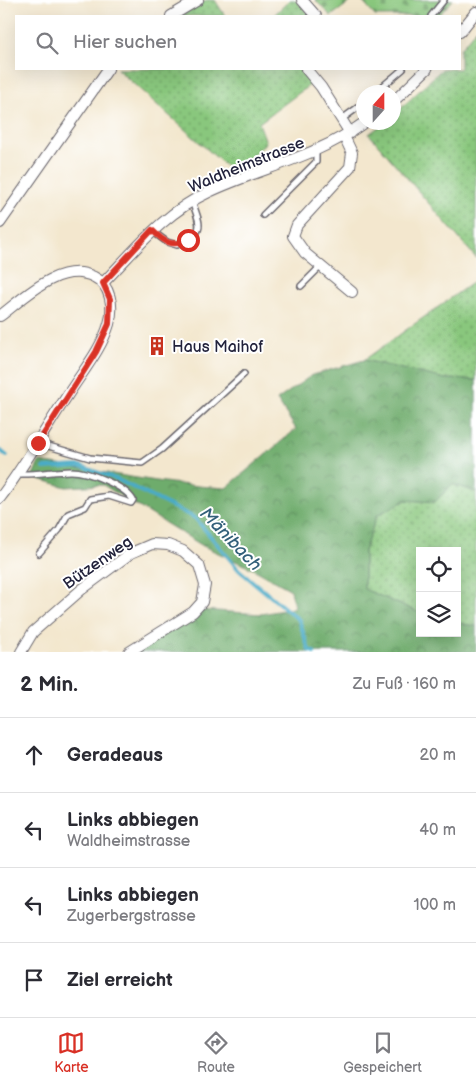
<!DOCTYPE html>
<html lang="de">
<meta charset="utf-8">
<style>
body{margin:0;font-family:"Balsamiq Sans",sans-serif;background:#f7f7f7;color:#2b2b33}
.controls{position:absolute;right:15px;bottom:15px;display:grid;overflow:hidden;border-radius:0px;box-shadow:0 5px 20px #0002}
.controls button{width:45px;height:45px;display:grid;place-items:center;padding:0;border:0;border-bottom:1px solid #e1e1e2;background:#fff;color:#2b2b33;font:25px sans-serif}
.compass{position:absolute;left:356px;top:85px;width:45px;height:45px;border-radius:50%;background:#fff;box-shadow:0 5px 20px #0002;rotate:21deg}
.stop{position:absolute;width:15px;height:15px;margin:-11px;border:4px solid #d93025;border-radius:50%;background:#fff}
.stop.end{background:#d93025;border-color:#fff;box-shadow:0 1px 5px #0008}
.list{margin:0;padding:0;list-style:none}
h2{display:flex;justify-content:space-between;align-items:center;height:65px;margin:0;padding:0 20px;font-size:21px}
h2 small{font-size:16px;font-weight:400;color:#7c7c81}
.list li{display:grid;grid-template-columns:32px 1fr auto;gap:15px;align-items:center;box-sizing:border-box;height:75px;padding:0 20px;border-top:1px solid #e1e1e2}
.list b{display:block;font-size:19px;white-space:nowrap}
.list p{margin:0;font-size:16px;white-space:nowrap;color:#7c7c81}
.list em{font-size:16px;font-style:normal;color:#7c7c81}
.icon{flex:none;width:28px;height:28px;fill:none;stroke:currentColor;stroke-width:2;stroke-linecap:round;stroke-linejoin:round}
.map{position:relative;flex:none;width:476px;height:652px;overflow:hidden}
.search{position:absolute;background:#fff;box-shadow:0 5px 20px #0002;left:15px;right:15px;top:15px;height:55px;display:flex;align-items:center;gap:12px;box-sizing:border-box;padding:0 18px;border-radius:0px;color:#7c7c81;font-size:19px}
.sheet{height:365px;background:#fff}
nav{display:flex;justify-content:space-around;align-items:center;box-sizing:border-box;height:70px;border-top:1px solid #e1e1e2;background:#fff;font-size:14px;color:#7c7c81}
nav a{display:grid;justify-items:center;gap:2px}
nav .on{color:#d93025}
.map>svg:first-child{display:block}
.grass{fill:url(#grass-dots);stroke:#56745c}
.forest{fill:url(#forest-crowns);stroke:#486754}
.cemetery{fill:url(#cemetery-stones);stroke:#56745c}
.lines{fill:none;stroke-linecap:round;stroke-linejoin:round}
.stream{stroke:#48abc7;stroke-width:4}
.lane-casing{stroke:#6b676e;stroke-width:8}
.street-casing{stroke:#6b676e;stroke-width:12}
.lane{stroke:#fff;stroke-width:5}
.street{stroke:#fff;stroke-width:10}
.route{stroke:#d93025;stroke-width:6}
.labels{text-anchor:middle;stroke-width:4;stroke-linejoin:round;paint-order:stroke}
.street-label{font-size:16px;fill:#22223b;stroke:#fff}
.poi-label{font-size:16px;fill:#22223b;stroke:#fff;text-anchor:start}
.water-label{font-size:18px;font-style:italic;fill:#33607a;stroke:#fff}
</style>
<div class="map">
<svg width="476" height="652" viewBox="0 0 476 652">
<defs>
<pattern id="grass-dots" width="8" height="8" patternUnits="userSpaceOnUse" patternTransform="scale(1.25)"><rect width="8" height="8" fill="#89c77d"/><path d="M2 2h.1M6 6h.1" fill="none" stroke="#70a168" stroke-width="1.8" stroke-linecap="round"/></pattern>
<pattern id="forest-crowns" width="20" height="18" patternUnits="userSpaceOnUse" patternTransform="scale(1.25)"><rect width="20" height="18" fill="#6eac6c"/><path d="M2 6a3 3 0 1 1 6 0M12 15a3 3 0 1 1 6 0" fill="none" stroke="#5a8c5a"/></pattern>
<pattern id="cemetery-stones" width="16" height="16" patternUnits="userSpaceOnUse" patternTransform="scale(1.25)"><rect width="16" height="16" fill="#89c77d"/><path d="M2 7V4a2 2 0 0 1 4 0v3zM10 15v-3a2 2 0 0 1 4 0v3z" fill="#70a168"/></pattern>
</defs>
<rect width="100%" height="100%" fill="#fff"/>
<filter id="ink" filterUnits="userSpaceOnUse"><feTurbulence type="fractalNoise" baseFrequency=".02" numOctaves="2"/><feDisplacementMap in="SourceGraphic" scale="10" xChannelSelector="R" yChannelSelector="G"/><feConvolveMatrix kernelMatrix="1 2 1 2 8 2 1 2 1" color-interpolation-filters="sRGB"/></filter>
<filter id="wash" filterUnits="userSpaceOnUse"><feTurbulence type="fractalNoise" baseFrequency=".0096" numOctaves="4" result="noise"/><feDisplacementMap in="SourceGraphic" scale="20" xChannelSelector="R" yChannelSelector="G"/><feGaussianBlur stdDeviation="1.12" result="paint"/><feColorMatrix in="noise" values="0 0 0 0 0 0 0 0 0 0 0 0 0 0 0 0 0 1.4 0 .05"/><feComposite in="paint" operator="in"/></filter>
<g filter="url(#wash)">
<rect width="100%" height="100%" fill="#f3e7ce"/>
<g class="grass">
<polygon points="207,0 215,0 225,16 181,16"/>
<polygon points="290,0 295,0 312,16 273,16"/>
<polygon points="476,29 476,258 369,134 384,123 394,122 394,115 442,69 460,69 460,49"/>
<polygon points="117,69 299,69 311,84 259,123 266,142 236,175"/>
<polygon points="476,280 476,380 445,379 364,360"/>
<polygon points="452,484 476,492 476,626 457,623 457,551 420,551 420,613 364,589 364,551 377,515 406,500 435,502"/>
</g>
<path class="forest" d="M364,360L445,379L476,380V492L452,484L435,502L406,500L377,515L364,551V589L420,613V633H457V623L476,626V652H138L151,636L202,610L261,614L294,608L291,590L255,570L203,546L103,485L66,487L32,477L39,462C102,471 163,485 226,488L296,429L277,400L312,375Z"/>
<g class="cemetery">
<polygon points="315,0 353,0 331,16"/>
<polygon points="361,0 453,0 438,16 375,16"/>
</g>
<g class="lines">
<g class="stream">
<polyline points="0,450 7,456"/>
<polyline points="44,468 81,466 116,479 195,518 239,570 299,620 309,650 314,652"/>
</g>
</g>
</g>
<g filter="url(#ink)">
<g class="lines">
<g class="lane-casing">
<g id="lane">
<polyline points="431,16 444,0"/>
<polyline points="376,92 403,69"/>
<polyline points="342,119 364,103"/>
<polyline points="263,215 316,162 316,152"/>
<path d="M152,231L167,242L177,245C206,232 201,227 192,201"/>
<polyline points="301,286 321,266"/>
<polyline points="38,443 90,458 142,463 162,449 244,374"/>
<path d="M17,474C36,475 53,471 71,471C88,471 125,486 133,500L131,503L109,496L90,499L85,507L68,514L59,530L39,553"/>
</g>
</g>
<g class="street-casing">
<g id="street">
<polyline points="302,0 316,16"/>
<polyline points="171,16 198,0"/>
<polyline points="460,32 476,12"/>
<polyline points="306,69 321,87 350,133"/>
<polyline points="394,101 427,69"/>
<polyline points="344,136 352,153 350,167 297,225 293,236 305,253 352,292"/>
<polyline points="0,223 108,69"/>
<path d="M103,283C136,249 165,212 209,192C262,167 316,158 365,122"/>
<path d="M0,316C24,298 61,260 94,277C111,285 114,307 109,324C102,348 83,371 69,393C46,428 25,465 0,498"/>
<polyline points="21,652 33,632 81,590 131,553 152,544 168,545 183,551 199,565 205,585 202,602 193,612 129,652"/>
</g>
</g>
<use href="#lane" class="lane"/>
<use href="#street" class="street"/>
</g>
</g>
<g class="lines" filter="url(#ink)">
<path class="route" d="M38,443L96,352L109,324L110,299L103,283L152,230C165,243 172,247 188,240"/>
</g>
<defs>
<g id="building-bare" transform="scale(1.5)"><path d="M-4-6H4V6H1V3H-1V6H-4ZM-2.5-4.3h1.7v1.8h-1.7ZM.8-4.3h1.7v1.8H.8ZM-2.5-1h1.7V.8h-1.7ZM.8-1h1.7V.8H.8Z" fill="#c8321e" stroke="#fff" stroke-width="2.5" paint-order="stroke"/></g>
</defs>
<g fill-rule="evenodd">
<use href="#building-bare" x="157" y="346"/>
</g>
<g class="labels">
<g class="street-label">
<text transform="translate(246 164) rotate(-22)" y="6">Waldheimstrasse</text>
<text transform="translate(97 562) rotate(-35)" y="6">Bützenweg</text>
</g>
<g class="poi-label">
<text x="172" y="352">Haus Maihof</text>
</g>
<g class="water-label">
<text transform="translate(231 539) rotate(46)" y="6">Mänibach</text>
</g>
</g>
</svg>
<div class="controls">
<button><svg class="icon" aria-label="locate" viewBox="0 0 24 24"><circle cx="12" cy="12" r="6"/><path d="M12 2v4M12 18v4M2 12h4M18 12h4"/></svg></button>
<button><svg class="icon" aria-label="layers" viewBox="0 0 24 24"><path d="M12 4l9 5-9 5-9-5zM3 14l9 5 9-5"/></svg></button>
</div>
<svg class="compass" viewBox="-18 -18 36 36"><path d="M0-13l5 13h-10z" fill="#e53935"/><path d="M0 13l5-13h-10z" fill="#7c7c81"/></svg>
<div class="stop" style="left:188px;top:240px"></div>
<div class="stop end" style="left:38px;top:443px"></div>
<div class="search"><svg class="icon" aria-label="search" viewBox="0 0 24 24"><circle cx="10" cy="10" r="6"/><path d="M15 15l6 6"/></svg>Hier suchen</div>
</div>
<section class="sheet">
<h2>2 Min.<small>Zu Fuß · 160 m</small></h2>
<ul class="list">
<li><svg class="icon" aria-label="ahead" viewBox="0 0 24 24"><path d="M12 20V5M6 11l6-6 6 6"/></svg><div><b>Geradeaus</b></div><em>20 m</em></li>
<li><svg class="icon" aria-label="left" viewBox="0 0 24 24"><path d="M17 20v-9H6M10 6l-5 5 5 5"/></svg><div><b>Links abbiegen</b><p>Waldheimstrasse</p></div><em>40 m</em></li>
<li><svg class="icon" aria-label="left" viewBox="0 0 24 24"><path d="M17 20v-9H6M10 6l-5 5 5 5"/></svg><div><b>Links abbiegen</b><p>Zugerbergstrasse</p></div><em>100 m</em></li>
<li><svg class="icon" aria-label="arrive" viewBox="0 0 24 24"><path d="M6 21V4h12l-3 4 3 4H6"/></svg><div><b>Ziel erreicht</b></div></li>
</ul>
</section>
<nav>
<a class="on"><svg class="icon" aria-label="map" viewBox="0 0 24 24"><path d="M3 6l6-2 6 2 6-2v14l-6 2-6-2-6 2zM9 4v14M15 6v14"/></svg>Karte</a>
<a><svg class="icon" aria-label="directions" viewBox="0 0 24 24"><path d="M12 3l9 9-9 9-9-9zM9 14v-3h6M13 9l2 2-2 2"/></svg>Route</a>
<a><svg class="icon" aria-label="saved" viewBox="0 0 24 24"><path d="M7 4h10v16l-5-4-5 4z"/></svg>Gespeichert</a>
</nav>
